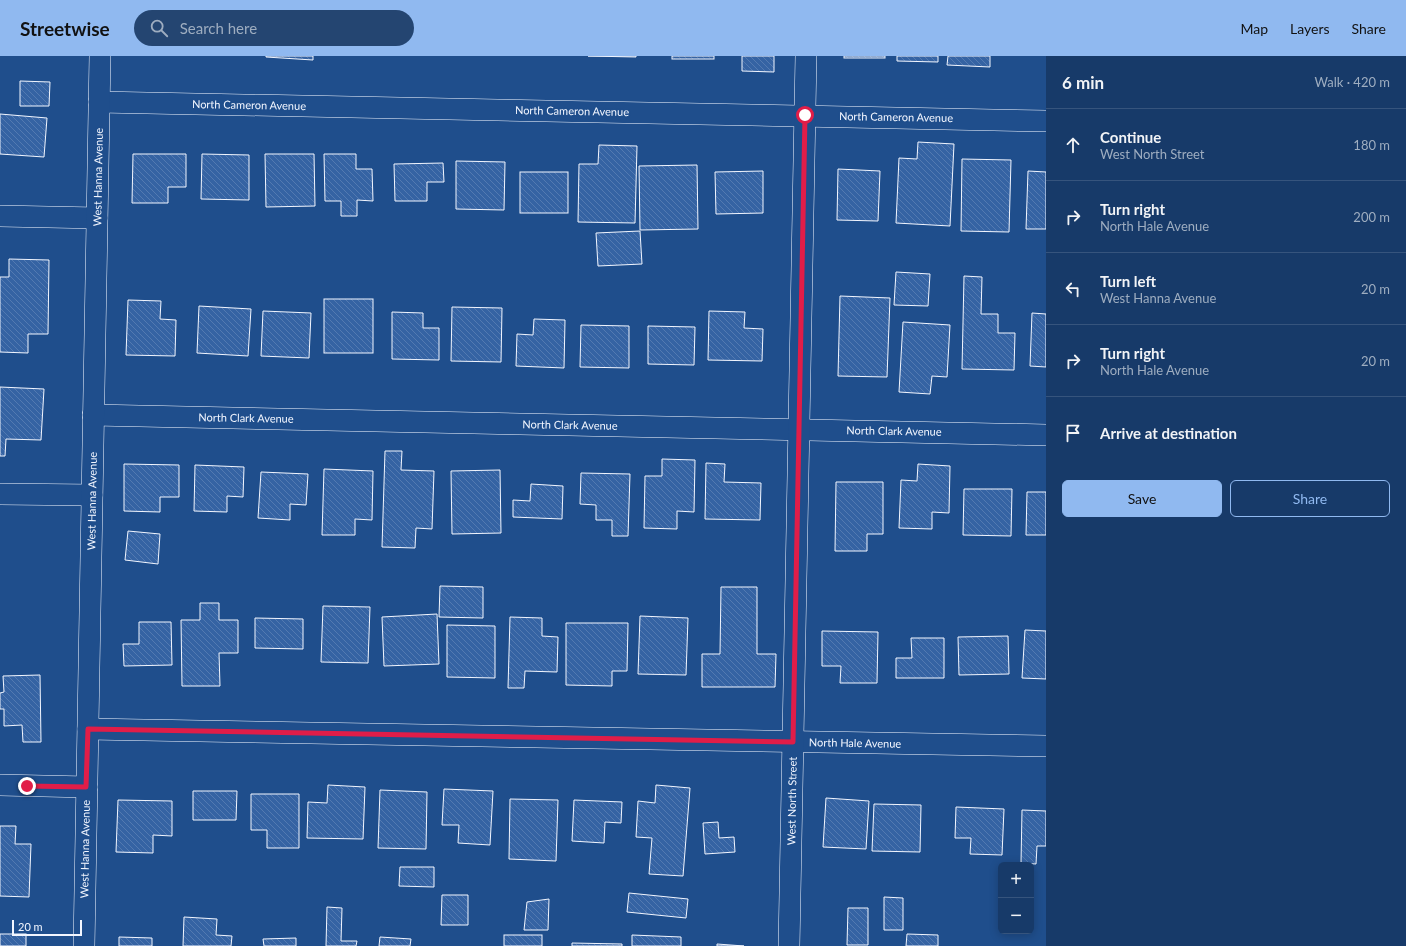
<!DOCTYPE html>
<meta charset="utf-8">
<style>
body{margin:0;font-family:Lato,sans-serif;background:#244571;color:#f1f3f6}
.controls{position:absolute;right:12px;bottom:12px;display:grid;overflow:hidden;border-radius:6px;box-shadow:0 2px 10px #0003}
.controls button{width:36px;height:36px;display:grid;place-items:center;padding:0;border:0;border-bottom:1px solid #36547d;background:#173a69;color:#f1f3f6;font:20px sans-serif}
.scale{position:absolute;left:12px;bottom:10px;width:70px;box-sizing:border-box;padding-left:4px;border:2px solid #f2f6ff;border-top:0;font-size:11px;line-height:14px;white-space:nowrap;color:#f2f6ff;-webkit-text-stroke:3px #1f4e8c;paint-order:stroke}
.stop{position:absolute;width:12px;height:12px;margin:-9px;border:3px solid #e11d48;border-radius:50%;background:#fff}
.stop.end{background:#e11d48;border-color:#fff;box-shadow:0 1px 4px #0008}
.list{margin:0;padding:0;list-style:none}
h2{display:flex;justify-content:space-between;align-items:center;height:52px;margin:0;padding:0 16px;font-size:17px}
h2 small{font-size:13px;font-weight:400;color:#9eadc0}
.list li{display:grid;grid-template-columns:26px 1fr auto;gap:12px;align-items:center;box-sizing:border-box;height:72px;padding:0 16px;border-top:1px solid #36547d}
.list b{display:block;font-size:15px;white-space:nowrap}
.list p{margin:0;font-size:13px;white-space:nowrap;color:#9eadc0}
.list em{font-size:13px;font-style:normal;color:#9eadc0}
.actions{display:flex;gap:8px;padding:12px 16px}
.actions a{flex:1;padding:9px 0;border:1px solid #90b9f0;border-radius:6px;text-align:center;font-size:14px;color:#90b9f0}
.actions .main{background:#90b9f0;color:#111}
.icon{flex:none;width:22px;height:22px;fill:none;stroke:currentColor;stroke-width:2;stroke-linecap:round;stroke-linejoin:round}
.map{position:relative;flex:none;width:1046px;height:890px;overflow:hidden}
header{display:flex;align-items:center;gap:24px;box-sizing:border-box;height:56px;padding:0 20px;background:#90b9f0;color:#111}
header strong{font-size:19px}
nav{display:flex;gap:22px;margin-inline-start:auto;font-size:14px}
.search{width:280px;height:36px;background:#244571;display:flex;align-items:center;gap:10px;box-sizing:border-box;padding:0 14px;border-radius:22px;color:#9eadc0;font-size:15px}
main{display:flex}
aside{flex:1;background:#173a69}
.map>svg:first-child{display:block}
.building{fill:url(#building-back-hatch);stroke:#f2f6ff}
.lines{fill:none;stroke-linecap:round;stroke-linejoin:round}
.minor-casing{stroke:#f2f6ff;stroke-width:22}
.minor{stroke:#1f4e8c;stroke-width:21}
.route{stroke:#e11d48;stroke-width:5}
.labels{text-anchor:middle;stroke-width:3;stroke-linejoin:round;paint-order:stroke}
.street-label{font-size:11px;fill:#f2f6ff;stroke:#1f4e8c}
</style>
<header>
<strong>Streetwise</strong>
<div class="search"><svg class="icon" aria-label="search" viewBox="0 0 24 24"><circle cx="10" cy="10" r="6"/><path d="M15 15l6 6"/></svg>Search here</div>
<nav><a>Map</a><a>Layers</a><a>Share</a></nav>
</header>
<main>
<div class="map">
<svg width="1046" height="890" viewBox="0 0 1046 890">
<defs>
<pattern id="building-back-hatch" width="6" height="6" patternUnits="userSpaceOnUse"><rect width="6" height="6" fill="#3563a3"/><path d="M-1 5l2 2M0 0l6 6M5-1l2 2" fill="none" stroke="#537ab1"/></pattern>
</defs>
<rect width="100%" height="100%" fill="#1f4e8c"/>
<g class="building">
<polygon points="266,0 313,0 313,4 266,1"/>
<polygon points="588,0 636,0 636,1"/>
<rect x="672" y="0" width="42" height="3"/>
<polygon points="742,0 774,0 774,16 742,15"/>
<rect x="844" y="0" width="41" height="2"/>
<polygon points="897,0 938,0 938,6 897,5"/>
<polygon points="948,0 990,0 990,11 947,9"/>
<polygon points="20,25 50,26 49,50 20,50"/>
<polygon points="0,58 47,62 44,101 0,98"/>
<polygon points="918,86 954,88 950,170 896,167 899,102 917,103"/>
<polygon points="599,89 637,90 635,167 578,166 579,108 598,108"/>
<polygon points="133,98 186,98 186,131 168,131 168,147 132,147"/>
<polygon points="202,98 249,99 249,144 201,143"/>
<polygon points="265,98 314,98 315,150 266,151"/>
<polygon points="324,98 356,98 356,113 372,113 373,145 357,144 357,160 341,160 341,145 325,145"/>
<polygon points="962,103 1011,104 1009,176 961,175"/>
<polygon points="456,105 505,106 504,154 456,153"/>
<polygon points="443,107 444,126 427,126 427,145 395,145 394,108"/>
<polygon points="697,109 698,173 640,174 639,110"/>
<polygon points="838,113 880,115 878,165 837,164"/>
<polygon points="763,115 763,157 716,158 715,116"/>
<polygon points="1028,115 1046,116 1046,173 1026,173"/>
<rect x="520" y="116" width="48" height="41"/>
<polygon points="640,175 642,208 598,210 596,177"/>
<polygon points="9,203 49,204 48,278 28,278 28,297 0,296 0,221 9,221"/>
<polygon points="896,216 930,218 928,250 894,249"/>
<polygon points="964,220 982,221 981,258 998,258 998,277 1015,277 1014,314 962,313"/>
<polygon points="840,240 890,242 887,321 838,320"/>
<rect x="324" y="243" width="49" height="54"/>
<polygon points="128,244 161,245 160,263 176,264 175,300 126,299"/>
<polygon points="199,250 251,253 248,300 197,297"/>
<polygon points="452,251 502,252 501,306 451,305"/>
<polygon points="263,255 311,257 309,302 261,300"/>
<polygon points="709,255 745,256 744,272 763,273 762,305 708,304"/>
<polygon points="392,256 423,257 423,272 439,272 439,304 392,303"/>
<polygon points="1032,257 1046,258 1046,311 1030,310"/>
<polygon points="534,263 565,264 564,312 516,310 517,278 533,279"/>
<polygon points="903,266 950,269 947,321 932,320 930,338 899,336"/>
<polygon points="581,269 629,270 629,312 580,311"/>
<polygon points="648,270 695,271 694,309 648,308"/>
<polygon points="0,331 44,333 41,384 6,383 5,400 0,400"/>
<polygon points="385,395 402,395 401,414 434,415 432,473 416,472 415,492 382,491"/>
<polygon points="662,403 695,404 694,456 677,455 677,473 644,472 645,420 662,420"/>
<polygon points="706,407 725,408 724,426 761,427 760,464 705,463"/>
<polygon points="124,408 179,409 179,441 160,441 160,456 124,455"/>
<polygon points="918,408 950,410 949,457 932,456 932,473 899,472 901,424 917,425"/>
<polygon points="195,409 244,411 243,441 227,440 227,456 194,455"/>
<polygon points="324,413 373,415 372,464 355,463 355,479 322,479"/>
<polygon points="500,414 501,477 452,478 451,415"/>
<polygon points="261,416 308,418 306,449 290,448 290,464 258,462"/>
<polygon points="581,417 630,418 628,480 612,480 612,464 596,464 596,449 580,448"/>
<polygon points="836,426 883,426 883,478 867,478 867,495 835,495"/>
<polygon points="531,428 563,430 562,463 513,461 513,444 530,445"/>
<polygon points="964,433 1012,433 1011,480 963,479"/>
<polygon points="1027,436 1046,436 1046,479 1026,479"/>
<polygon points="128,475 160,478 158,508 125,504"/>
<polygon points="440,530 483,531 483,562 439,561"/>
<polygon points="721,531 757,531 757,598 776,598 775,631 702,631 702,598 720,598"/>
<polygon points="200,547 219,547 219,564 238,564 238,597 219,597 220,630 182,630 181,564 200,564"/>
<polygon points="323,550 370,551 368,607 321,606"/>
<polygon points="437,558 439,608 384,610 382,561"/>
<polygon points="640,560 688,562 686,619 638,618"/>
<polygon points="510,561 542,562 542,580 558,581 557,616 525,615 524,632 508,632"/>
<polygon points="255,562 303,563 303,593 255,592"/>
<polygon points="139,566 171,566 172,609 124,610 123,588 139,588"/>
<polygon points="566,567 628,567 627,615 612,615 612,630 566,629"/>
<polygon points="447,569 495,570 495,622 447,621"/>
<polygon points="1025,574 1046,575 1046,623 1022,622"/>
<polygon points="822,575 878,576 877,627 840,627 841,610 822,610"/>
<polygon points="1008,580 1009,618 959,619 958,581"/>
<polygon points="911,582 944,582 944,622 896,622 896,602 912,602"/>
<polygon points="40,619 41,686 23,686 22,669 4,670 4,653 0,653 0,637 4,636 3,620"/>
<polygon points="328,729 365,731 363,783 307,782 308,746 327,747"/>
<polygon points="656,729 690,732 683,820 649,818 652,782 636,781 638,745 655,747"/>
<polygon points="444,733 493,735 490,789 458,787 459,769 442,769"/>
<polygon points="380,734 427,736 426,793 378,792"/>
<polygon points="193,735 237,735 236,764 193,764"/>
<polygon points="251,738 299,738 299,792 267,792 267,774 251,774"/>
<polygon points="826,742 869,745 866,793 823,791"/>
<polygon points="510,743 558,744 556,805 509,803"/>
<polygon points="118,744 172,745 172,780 153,779 153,797 116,796"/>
<polygon points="574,744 622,746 621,767 605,766 604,787 572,785"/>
<polygon points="874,748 921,749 920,796 872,795"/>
<polygon points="956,751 1004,753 1002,799 970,798 971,782 955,782"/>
<polygon points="1022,754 1046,755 1046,790 1037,790 1036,808 1021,807"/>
<polygon points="718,766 719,782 734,781 735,796 705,798 703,767"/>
<polygon points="0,770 16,770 15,788 31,788 29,841 0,840"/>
<polygon points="400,811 434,811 434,831 399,830"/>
<polygon points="629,837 688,843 686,862 627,856"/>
<polygon points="442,839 468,839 468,869 441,869"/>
<polygon points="884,841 903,842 903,874 884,874"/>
<polygon points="549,843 548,874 524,874 527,846"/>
<polygon points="327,851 342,852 341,885 357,885 356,890 326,890"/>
<polygon points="848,852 868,852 868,889 847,889"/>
<polygon points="184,861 217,863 216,879 232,880 231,890 183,890"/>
<rect x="0" y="878" width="26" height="12"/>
<polygon points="907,878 938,879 938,890 906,890"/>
<rect x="504" y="879" width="38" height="11"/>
<polygon points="632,879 681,881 681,890 632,890"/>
<polygon points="119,881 152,882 152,890 119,890"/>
<polygon points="380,881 411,883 410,890 379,890"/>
<polygon points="296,882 296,890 264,890 263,883"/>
<polygon points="572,887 622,888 622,890 572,890"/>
<polygon points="717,888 744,890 717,890"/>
</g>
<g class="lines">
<g class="minor-casing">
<g id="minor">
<polyline points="99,46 1046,65"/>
<polyline points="0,160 97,162"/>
<polyline points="93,359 1046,379"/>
<polyline points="0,438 92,439"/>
<polyline points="88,673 1046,690"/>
<polyline points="0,729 87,731"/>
<polyline points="84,890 100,0"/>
<polyline points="789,890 806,0"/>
</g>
</g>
<use href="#minor" class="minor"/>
</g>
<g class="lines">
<polyline class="route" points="27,730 86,731 88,673 793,686 805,59"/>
</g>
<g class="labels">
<g class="street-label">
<text transform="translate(249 49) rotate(1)" y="4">North Cameron Avenue</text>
<text transform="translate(572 55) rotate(1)" y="4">North Cameron Avenue</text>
<text transform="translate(896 61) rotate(1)" y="4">North Cameron Avenue</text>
<text transform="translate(98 121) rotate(-89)" y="4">West Hanna Avenue</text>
<text transform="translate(246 362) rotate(1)" y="4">North Clark Avenue</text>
<text transform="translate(570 369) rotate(1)" y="4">North Clark Avenue</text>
<text transform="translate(894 375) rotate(1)" y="4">North Clark Avenue</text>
<text transform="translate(92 445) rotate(-89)" y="4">West Hanna Avenue</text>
<text transform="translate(855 687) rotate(1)" y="4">North Hale Avenue</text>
<text transform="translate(792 745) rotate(-89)" y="4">West North Street</text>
<text transform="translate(85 793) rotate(-89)" y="4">West Hanna Avenue</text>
</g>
</g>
</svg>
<div class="controls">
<button>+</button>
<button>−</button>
</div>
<div class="scale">20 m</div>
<div class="stop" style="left:805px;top:59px"></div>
<div class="stop end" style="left:27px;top:730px"></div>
</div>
<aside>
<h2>6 min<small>Walk · 420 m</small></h2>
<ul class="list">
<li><svg class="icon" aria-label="ahead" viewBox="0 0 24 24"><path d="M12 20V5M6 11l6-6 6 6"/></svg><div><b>Continue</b><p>West North Street</p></div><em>180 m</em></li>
<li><svg class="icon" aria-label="right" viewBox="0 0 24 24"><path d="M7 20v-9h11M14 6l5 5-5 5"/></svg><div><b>Turn right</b><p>North Hale Avenue</p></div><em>200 m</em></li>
<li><svg class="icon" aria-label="left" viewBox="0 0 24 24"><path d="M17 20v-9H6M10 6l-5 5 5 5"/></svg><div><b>Turn left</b><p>West Hanna Avenue</p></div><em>20 m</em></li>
<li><svg class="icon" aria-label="right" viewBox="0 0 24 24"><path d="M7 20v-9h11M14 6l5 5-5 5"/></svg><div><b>Turn right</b><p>North Hale Avenue</p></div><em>20 m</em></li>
<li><svg class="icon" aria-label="arrive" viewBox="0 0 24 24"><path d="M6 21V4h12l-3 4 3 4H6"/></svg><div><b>Arrive at destination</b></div></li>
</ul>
<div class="actions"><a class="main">Save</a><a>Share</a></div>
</aside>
</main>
